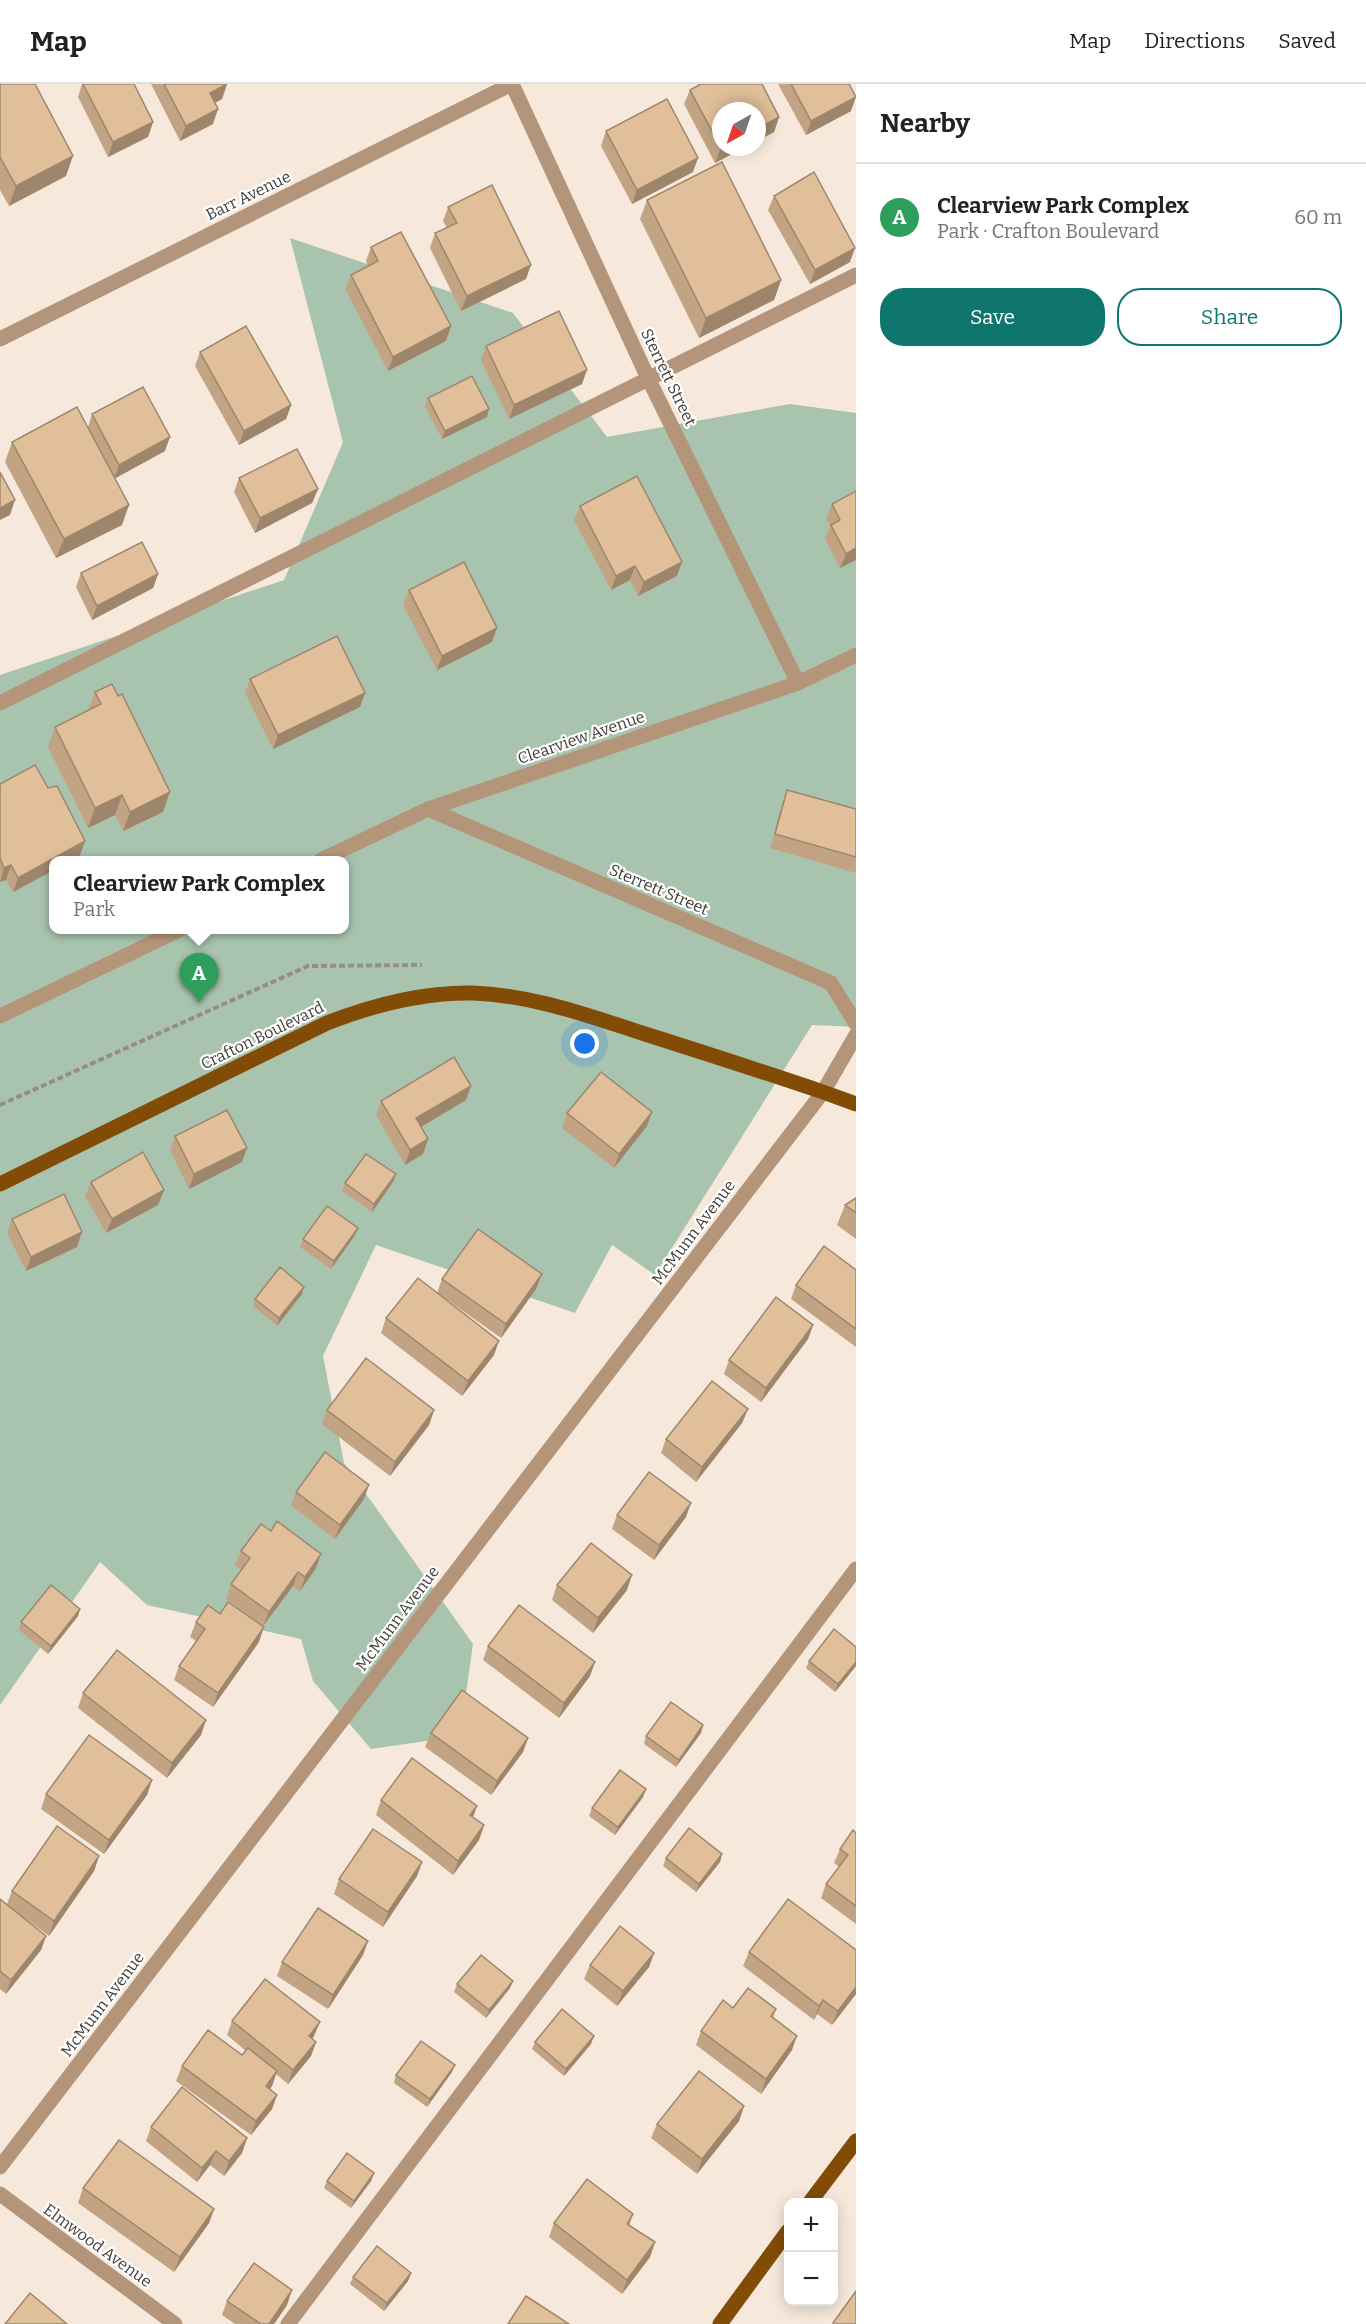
<!DOCTYPE html>
<meta charset="utf-8">
<style>
body{margin:0;font-family:Bitter,serif;background:#f6f6f6;color:#222}
.controls{position:absolute;right:18px;bottom:18px;display:grid;overflow:hidden;border-radius:12px;box-shadow:0 3px 15px #0003}
.controls button{width:54px;height:54px;display:grid;place-items:center;padding:0;border:0;border-bottom:2px solid #e0e0e0;background:#fff;color:#222;font:30px sans-serif}
.compass{position:absolute;left:712px;top:18px;width:54px;height:54px;border-radius:50%;background:#fff;box-shadow:0 3px 15px #0003;rotate:220deg}
.you{position:absolute;left:585px;top:960px;width:21px;height:21px;margin:-15px;border:4px solid #fff;border-radius:50%;background:#1a73e8;box-shadow:0 0 0 9px #1a73e833}
.badge{display:grid;place-items:center;width:39px;height:39px;border-radius:50%;background:#0f766e;color:#fff;font-size:20px;font-weight:700}
.pin{position:absolute;translate:-50% -50px;filter:drop-shadow(0 2px 3px #0008)}
.pin::after{content:'';position:absolute;top:32px;width:21px;height:18px;background:inherit;clip-path:polygon(0 0,100% 0,50% 100%)}
.popup{position:absolute;left:49px;top:772px;width:300px;height:78px;box-sizing:border-box;display:grid;place-content:center;border-radius:12px;background:#fff;filter:drop-shadow(0 2px 4px #0005);font-size:20px;white-space:nowrap;color:#767676}
.popup b{font-size:22px;color:#222}
.popup::after{content:'';position:absolute;left:50%;top:100%;margin-left:-12px;border:12px solid transparent;border-top-color:#fff}
.list{margin:0;padding:0;list-style:none}
h2{display:flex;justify-content:space-between;align-items:center;height:78px;margin:0;padding:0 24px;font-size:26px}
h2 small{font-size:20px;font-weight:400;color:#767676}
.list li{display:grid;grid-template-columns:39px 1fr auto;gap:18px;align-items:center;box-sizing:border-box;height:108px;padding:0 24px;border-top:2px solid #e0e0e0}
.list b{display:block;font-size:22px;white-space:nowrap}
.list p{margin:0;font-size:20px;white-space:nowrap;color:#767676}
.list em{font-size:20px;font-style:normal;color:#767676}
.actions{display:flex;gap:12px;padding:18px 24px}
.actions a{flex:1;padding:14px 0;border:2px solid #0f766e;border-radius:24px;text-align:center;font-size:21px;color:#0f766e}
.actions .main{background:#0f766e;color:#fff}
.map{position:relative;flex:none;width:856px;height:2240px;overflow:hidden}
header{display:flex;align-items:center;gap:36px;box-sizing:border-box;height:84px;padding:0 30px;background:#fff;border-bottom:2px solid #e0e0e0}
header strong{font-size:28px}
nav{display:flex;gap:33px;margin-inline-start:auto;font-size:21px}
main{display:flex}
aside{flex:1;background:#fff}
.map>svg:first-child{display:block}
.green{fill:#a8c4ae;fill-rule:evenodd}
.lines{fill:none;stroke-linecap:round;stroke-linejoin:round}
.path{stroke:#968d84;stroke-width:4;stroke-dasharray:6 3;stroke-linecap:butt}
.minor{stroke:#b59579;stroke-width:15}
.major{stroke:#834c06;stroke-width:15}
.wall{fill:#c2a484}
.shaded-wall{fill:#9e866c}
.building{fill:#e1bf9a;stroke:#9e866c;stroke-width:1.5}
.labels{text-anchor:middle;stroke-width:4.5;stroke-linejoin:round;paint-order:stroke}
.street-label{font-size:16px;fill:#413c37;stroke:#fff}
</style>
<header>
<strong>Map</strong>
<nav><a>Map</a><a>Directions</a><a>Saved</a></nav>
</header>
<main>
<div class="map">
<svg width="856" height="2240" viewBox="0 0 856 2240">
<rect width="100%" height="100%" fill="#f6e9dc"/>
<path class="green" d="M290,154L513,229L607,353L790,320L856,329V943L812,941L655,1191L612,1161L575,1229L376,1161L323,1272L344,1379L473,1560L460,1652L371,1665L313,1597L301,1555L147,1521L100,1478L0,1621V591L284,496L343,358ZM53,776H344V846H53Z"/>
<g class="lines">
<polyline class="path" points="0,1021 308,882 422,881"/>
<g class="minor">
<polyline points="512,0 648,294 798,599"/>
<polyline points="0,255 512,0"/>
<polyline points="0,619 856,191"/>
<polyline points="428,725 831,899 856,940"/>
<polyline points="321,776 428,725 798,599 856,571"/>
<polyline points="0,932 179,846"/>
<polyline points="0,2083 823,1008 856,951"/>
<polyline points="0,2110 175,2240"/>
<polyline points="288,2240 856,1485"/>
</g>
<g class="major">
<path d="M0,1100L327,939C373,921 423,908 473,909C533,911 589,932 645,950C705,969 764,988 823,1008L856,1020"/>
<polyline points="810,2118 856,2057"/>
<polyline points="720,2240 788,2147"/>
</g>
</g>
<g class="wall">
<polygon points="0,0 66,92 9,122 0,106"/>
<polygon points="82,0 134,0 153,38 148,53 108,73 78,13"/>
<polygon points="151,0 227,0 222,15 215,19 213,40 180,57"/>
<polygon points="778,0 849,0 851,27 806,51"/>
<polygon points="690,6 779,33 774,48 757,57 757,27 721,63 745,63 715,79 684,20"/>
<polygon points="606,47 693,88 632,120 601,62"/>
<polygon points="774,112 850,178 810,200 768,126"/>
<polygon points="647,116 781,196 774,216 699,254 640,135"/>
<polygon points="448,123 526,195 461,227 430,164 435,149 447,144 443,137"/>
<polygon points="371,163 451,242 446,257 388,287 345,205 351,191 368,182 366,177"/>
<polygon points="486,262 582,300 509,335 481,276"/>
<polygon points="200,268 291,321 286,335 239,361 195,282"/>
<polygon points="428,314 487,333 442,355 425,322"/>
<polygon points="92,330 165,367 115,394 122,441 56,474 5,378 12,358 88,343"/>
<polygon points="239,394 318,405 312,419 255,449 234,408"/>
<polygon points="856,407 856,476 840,484 825,455 830,442 826,434 832,420"/>
<polygon points="580,422 677,492 638,512 630,496 611,506 574,436"/>
<polygon points="81,489 158,490 153,504 92,536 76,503"/>
<polygon points="409,506 492,558 437,586 403,521"/>
<polygon points="250,595 365,609 360,623 273,665 245,609"/>
<polygon points="95,608 163,728 123,747 115,731 88,744 48,663 55,643 88,627"/>
<polygon points="0,700 48,704 85,757 80,771 70,777 54,777 54,786 13,808 6,796 0,798"/>
<polygon points="787,706 856,725 856,789 770,764 782,720"/>
<polygon points="466,1016 421,1043 428,1055 423,1070 405,1081 376,1031 381,1017"/>
<polygon points="567,1029 647,1042 614,1084 562,1044"/>
<polygon points="175,1052 247,1064 242,1078 189,1105 170,1066"/>
<polygon points="91,1098 158,1121 106,1149 85,1112"/>
<polygon points="393,1098 372,1128 342,1107 345,1099"/>
<polygon points="856,1114 856,1155 837,1141 845,1121"/>
<polygon points="12,1135 77,1163 26,1187 7,1149"/>
<polygon points="358,1144 355,1151 331,1185 300,1163 303,1155"/>
<polygon points="856,1186 856,1263 791,1215 796,1201"/>
<polygon points="542,1190 536,1205 501,1254 439,1210 494,1271 462,1312 381,1249 386,1234 437,1209 442,1195"/>
<polygon points="302,1210 277,1242 253,1222 255,1215"/>
<polygon points="813,1241 808,1255 761,1318 724,1290 729,1276"/>
<polygon points="748,1325 742,1339 696,1398 661,1369 666,1355"/>
<polygon points="327,1326 434,1326 429,1341 390,1392 322,1340"/>
<polygon points="296,1408 364,1415 335,1455 291,1422"/>
<polygon points="617,1431 686,1433 654,1476 612,1445"/>
<polygon points="271,1447 316,1484 300,1507 293,1502 263,1542 226,1515 231,1500 242,1486 235,1481 241,1467"/>
<polygon points="557,1501 627,1506 593,1549 552,1516"/>
<polygon points="80,1525 78,1532 48,1570 19,1546 21,1538"/>
<polygon points="196,1538 259,1558 213,1623 174,1596 179,1582 196,1557 190,1553"/>
<polygon points="488,1562 590,1592 559,1634 483,1576"/>
<polygon points="856,1563 856,1582 835,1608 806,1584 809,1577"/>
<polygon points="83,1609 206,1636 201,1651 167,1694 78,1624"/>
<polygon points="703,1641 701,1649 676,1683 644,1660 646,1652"/>
<polygon points="431,1649 528,1654 523,1668 491,1711 425,1663"/>
<polygon points="152,1696 147,1711 104,1770 41,1725 46,1710"/>
<polygon points="646,1705 643,1713 615,1751 589,1732 592,1724"/>
<polygon points="381,1716 484,1741 479,1756 453,1791 376,1731"/>
<polygon points="856,1749 856,1840 821,1814 826,1800 839,1783 834,1779 840,1765"/>
<polygon points="722,1770 720,1778 696,1808 663,1782 666,1774"/>
<polygon points="99,1772 94,1787 49,1852 23,1833 46,1852 41,1866 6,1910 0,1905 0,1815 7,1820 12,1807"/>
<polygon points="422,1778 417,1792 383,1843 334,1810 339,1795"/>
<polygon points="856,1866 856,1910 832,1941 817,1930 814,1936 743,1882 749,1868"/>
<polygon points="654,1869 649,1883 617,1922 584,1895 590,1881"/>
<polygon points="363,1871 328,1925 277,1892 282,1878"/>
<polygon points="457,1900 510,1904 486,1934 454,1908"/>
<polygon points="733,1924 776,1925 773,1934 792,1966 761,2010 696,1961 701,1947"/>
<polygon points="232,1937 314,1952 312,1955 316,1958 311,1972 288,2000 276,1990 272,2002 270,2005 277,2011 272,2025 251,2051 176,1997 182,1982 242,1971 246,1967 227,1951"/>
<polygon points="535,1958 591,1960 564,1992 532,1965"/>
<polygon points="452,1988 427,2023 394,1999 396,1991"/>
<polygon points="744,2022 739,2037 697,2090 651,2054 657,2040"/>
<polygon points="151,2043 247,2054 242,2069 224,2092 210,2081 197,2098 146,2057"/>
<polygon points="374,2089 371,2097 351,2124 324,2104 327,2097"/>
<polygon points="83,2104 214,2125 209,2139 174,2188 78,2119"/>
<polygon points="554,2139 655,2158 650,2173 622,2210 549,2153"/>
<polygon points="411,2189 408,2197 384,2227 350,2200 353,2193"/>
<polygon points="227,2217 287,2221 274,2240 235,2240 222,2231"/>
</g>
<g class="shaded-wall">
<polygon points="227,0 222,15 205,24 210,9"/>
<polygon points="856,13 851,27 806,51 811,37"/>
<polygon points="218,25 213,40 180,57 186,42"/>
<polygon points="779,33 774,48 757,57 757,45"/>
<polygon points="153,38 148,53 108,73 113,58"/>
<polygon points="723,63 745,63 715,79 721,64"/>
<polygon points="73,72 66,92 9,122 16,102"/>
<polygon points="698,74 693,88 632,120 637,106"/>
<polygon points="855,164 850,178 810,200 815,186"/>
<polygon points="531,181 526,195 461,227 467,212"/>
<polygon points="781,196 774,216 699,254 706,234"/>
<polygon points="451,242 446,257 388,287 393,273"/>
<polygon points="587,286 582,300 509,335 514,321"/>
<polygon points="291,321 286,335 239,361 244,347"/>
<polygon points="489,325 487,333 442,355 445,347"/>
<polygon points="170,353 165,367 114,395 119,381"/>
<polygon points="318,405 312,419 255,449 260,434"/>
<polygon points="15,416 10,431 0,436 0,424"/>
<polygon points="129,421 122,441 56,474 64,455"/>
<polygon points="856,464 856,476 840,484 846,470"/>
<polygon points="682,478 677,492 638,512 644,498"/>
<polygon points="635,482 630,496 611,506 616,492"/>
<polygon points="158,490 153,504 92,536 97,522"/>
<polygon points="497,544 492,558 437,586 442,572"/>
<polygon points="365,609 360,623 273,665 278,651"/>
<polygon points="170,708 163,728 123,747 130,728"/>
<polygon points="122,711 115,731 88,744 95,724"/>
<polygon points="85,757 80,771 70,777 54,777 54,786 13,808 18,794"/>
<polygon points="11,781 6,796 0,798 4,784"/>
<polygon points="471,1002 466,1016 411,1049 416,1034"/>
<polygon points="652,1028 647,1042 614,1084 619,1070"/>
<polygon points="428,1055 423,1070 405,1081 410,1066"/>
<polygon points="247,1064 242,1078 189,1105 194,1090"/>
<polygon points="396,1090 393,1098 372,1128 374,1120"/>
<polygon points="164,1106 158,1121 106,1149 112,1135"/>
<polygon points="358,1144 355,1151 331,1185 334,1177"/>
<polygon points="82,1148 77,1163 26,1187 31,1173"/>
<polygon points="542,1190 536,1205 501,1254 506,1240"/>
<polygon points="304,1203 302,1210 277,1242 279,1234"/>
<polygon points="813,1241 808,1255 761,1318 766,1304"/>
<polygon points="499,1257 494,1271 462,1312 468,1297"/>
<polygon points="748,1325 742,1339 696,1398 702,1383"/>
<polygon points="434,1326 429,1341 390,1392 395,1378"/>
<polygon points="369,1401 364,1415 335,1455 340,1441"/>
<polygon points="691,1419 686,1433 654,1476 659,1461"/>
<polygon points="321,1470 316,1484 300,1507 305,1493"/>
<polygon points="298,1488 293,1502 263,1542 269,1528"/>
<polygon points="632,1491 627,1506 593,1549 598,1534"/>
<polygon points="80,1525 78,1532 48,1570 51,1562"/>
<polygon points="264,1543 259,1558 213,1623 218,1609"/>
<polygon points="595,1578 590,1592 559,1634 564,1619"/>
<polygon points="856,1578 856,1582 835,1608 838,1600"/>
<polygon points="206,1636 201,1651 167,1694 172,1679"/>
<polygon points="703,1641 701,1649 676,1683 679,1676"/>
<polygon points="528,1654 523,1668 491,1711 497,1697"/>
<polygon points="152,1696 147,1711 104,1770 109,1756"/>
<polygon points="646,1705 643,1713 615,1751 618,1743"/>
<polygon points="477,1722 472,1736 470,1731"/>
<polygon points="484,1741 479,1756 453,1791 458,1777"/>
<polygon points="722,1770 720,1778 696,1808 699,1800"/>
<polygon points="99,1772 94,1787 49,1852 54,1837"/>
<polygon points="422,1778 417,1792 383,1843 388,1828"/>
<polygon points="46,1852 41,1866 6,1910 11,1896"/>
<polygon points="368,1857 363,1871 328,1925 333,1911"/>
<polygon points="654,1869 649,1883 617,1922 623,1907"/>
<polygon points="513,1897 510,1904 486,1934 489,1926"/>
<polygon points="856,1903 856,1910 832,1941 838,1927"/>
<polygon points="823,1916 817,1930 814,1936 819,1922"/>
<polygon points="320,1938 314,1952 303,1967 309,1952"/>
<polygon points="594,1952 591,1960 564,1992 566,1985"/>
<polygon points="797,1952 792,1966 761,2010 766,1995"/>
<polygon points="316,1958 311,1972 288,2000 293,1986"/>
<polygon points="455,1981 452,1988 427,2023 430,2015"/>
<polygon points="277,1987 272,2002 261,2016 266,2002"/>
<polygon points="277,2011 272,2025 251,2051 256,2037"/>
<polygon points="744,2022 739,2037 697,2090 702,2075"/>
<polygon points="247,2054 242,2069 224,2092 229,2077"/>
<polygon points="216,2067 210,2081 197,2098 202,2084"/>
<polygon points="374,2089 371,2097 351,2124 354,2117"/>
<polygon points="214,2125 209,2139 174,2188 180,2173"/>
<polygon points="633,2130 628,2144 627,2140"/>
<polygon points="655,2158 650,2173 622,2210 627,2196"/>
<polygon points="411,2189 408,2197 384,2227 387,2219"/>
<polygon points="292,2206 287,2221 274,2240 269,2240"/>
</g>
<g class="building">
<polygon points="0,0 35,0 73,72 16,102 0,73"/>
<polygon points="83,0 134,0 153,38 113,58"/>
<polygon points="164,0 227,0 210,9 218,25 186,42"/>
<polygon points="701,0 762,0 779,33 757,45 757,27 721,27 721,63 723,63 721,64 690,6"/>
<polygon points="791,0 849,0 856,13 811,37"/>
<polygon points="667,15 698,74 637,106 606,47"/>
<polygon points="722,78 781,196 706,234 647,116"/>
<polygon points="814,88 855,164 815,186 774,112"/>
<polygon points="492,101 531,181 467,212 435,149 457,139 448,123"/>
<polygon points="401,148 451,242 393,273 351,191 378,177 371,163"/>
<polygon points="559,227 587,286 514,321 486,262"/>
<polygon points="246,242 291,321 244,347 200,268"/>
<polygon points="472,292 489,325 445,347 428,314"/>
<polygon points="143,303 170,353 119,381 92,330"/>
<polygon points="77,323 129,421 64,455 12,358"/>
<polygon points="297,365 318,405 260,434 239,394"/>
<polygon points="0,388 15,416 0,424"/>
<polygon points="637,392 682,478 644,498 635,482 616,492 580,422"/>
<polygon points="856,407 856,464 846,470 831,441 840,436 832,420"/>
<polygon points="142,458 158,490 97,522 81,489"/>
<polygon points="464,478 497,544 442,572 409,506"/>
<polygon points="337,552 365,609 278,651 250,595"/>
<polygon points="112,600 118,612 122,610 170,708 130,728 122,711 95,724 55,643 101,620 95,608"/>
<polygon points="35,681 48,704 57,702 85,757 18,794 11,781 4,784 0,774 0,700"/>
<polygon points="787,706 856,725 856,773 775,750"/>
<polygon points="454,973 471,1002 416,1034 428,1055 410,1066 381,1017"/>
<polygon points="601,988 652,1028 619,1070 567,1029"/>
<polygon points="227,1026 247,1064 194,1090 175,1052"/>
<polygon points="143,1068 164,1106 112,1135 91,1098"/>
<polygon points="366,1070 396,1090 374,1120 345,1099"/>
<polygon points="64,1110 82,1148 31,1173 12,1135"/>
<polygon points="856,1114 856,1129 845,1121"/>
<polygon points="327,1122 358,1144 334,1177 303,1155"/>
<polygon points="478,1145 542,1190 506,1240 442,1195"/>
<polygon points="824,1162 856,1186 856,1245 796,1201"/>
<polygon points="280,1183 304,1203 279,1234 255,1215"/>
<polygon points="418,1194 499,1257 468,1297 386,1234"/>
<polygon points="776,1213 813,1241 766,1304 729,1276"/>
<polygon points="366,1274 434,1326 395,1378 327,1326"/>
<polygon points="712,1297 748,1325 702,1383 666,1355"/>
<polygon points="325,1368 369,1401 340,1441 296,1408"/>
<polygon points="649,1388 691,1419 659,1461 617,1431"/>
<polygon points="277,1437 321,1470 305,1493 298,1488 269,1528 231,1500 250,1474 241,1467 261,1440 271,1447"/>
<polygon points="591,1459 632,1491 598,1534 557,1501"/>
<polygon points="51,1501 80,1525 51,1562 21,1538"/>
<polygon points="228,1518 264,1543 218,1609 179,1582 205,1545 196,1538 208,1521 220,1530"/>
<polygon points="519,1521 595,1578 564,1619 488,1562"/>
<polygon points="834,1545 856,1563 856,1578 838,1600 809,1577"/>
<polygon points="117,1566 206,1636 172,1679 83,1609"/>
<polygon points="462,1606 528,1654 497,1697 431,1649"/>
<polygon points="671,1618 703,1641 679,1676 646,1652"/>
<polygon points="89,1651 152,1696 109,1756 46,1710"/>
<polygon points="412,1674 477,1722 470,1731 484,1741 458,1777 381,1716"/>
<polygon points="620,1686 646,1705 618,1743 592,1724"/>
<polygon points="57,1742 99,1772 54,1837 12,1807"/>
<polygon points="689,1744 722,1770 699,1800 666,1774"/>
<polygon points="373,1745 422,1778 388,1828 339,1795"/>
<polygon points="853,1746 856,1749 856,1822 826,1800 848,1771 840,1765"/>
<polygon points="0,1815 46,1852 11,1896 0,1887"/>
<polygon points="788,1815 856,1866 856,1903 838,1927 823,1916 819,1922 749,1868"/>
<polygon points="318,1824 368,1857 333,1911 282,1878"/>
<polygon points="620,1842 654,1869 623,1907 590,1881"/>
<polygon points="481,1871 513,1897 489,1926 457,1900"/>
<polygon points="265,1895 320,1938 309,1952 316,1958 293,1986 232,1937"/>
<polygon points="748,1904 776,1925 771,1932 797,1952 766,1995 701,1947 723,1916 733,1924"/>
<polygon points="562,1925 594,1952 566,1985 535,1958"/>
<polygon points="208,1946 242,1971 248,1964 277,1987 266,2002 277,2011 256,2037 182,1982"/>
<polygon points="421,1957 455,1981 430,2015 396,1991"/>
<polygon points="699,1987 744,2022 702,2075 657,2040"/>
<polygon points="182,2003 247,2054 229,2077 216,2067 202,2084 151,2043"/>
<polygon points="119,2056 214,2125 180,2173 83,2104"/>
<polygon points="347,2069 374,2089 354,2117 327,2097"/>
<polygon points="587,2095 633,2130 627,2140 655,2158 627,2196 554,2139"/>
<polygon points="377,2162 411,2189 387,2219 353,2193"/>
<polygon points="254,2179 292,2206 269,2240 261,2240 227,2217"/>
<polygon points="856,2207 856,2240 834,2240 833,2239"/>
<polygon points="30,2209 67,2240 5,2240"/>
<polygon points="526,2212 569,2240 508,2240"/>
</g>
<g class="labels">
<g class="street-label">
<text transform="translate(248 111) rotate(-26)" y="6">Barr Avenue</text>
<text transform="translate(669 293) rotate(64)" y="6">Sterrett Street</text>
<text transform="translate(581 653) rotate(-19)" y="6">Clearview Avenue</text>
<text transform="translate(659 805) rotate(23)" y="6">Sterrett Street</text>
<text transform="translate(262 951) rotate(-26)" y="6">Crafton Boulevard</text>
<text transform="translate(693 1148) rotate(-53)" y="6">McMunn Avenue</text>
<text transform="translate(397 1534) rotate(-53)" y="6">McMunn Avenue</text>
<text transform="translate(102 1920) rotate(-53)" y="6">McMunn Avenue</text>
<text transform="translate(98 2161) rotate(36)" y="6">Elmwood Avenue</text>
</g>
</g>
</svg>
<div class="controls">
<button>+</button>
<button>−</button>
</div>
<svg class="compass" viewBox="-18 -18 36 36"><path d="M0-13l5 13h-10z" fill="#e53935"/><path d="M0 13l5-13h-10z" fill="#767676"/></svg>
<div class="you"></div>
<div class="pin badge" style="left:199px;top:919px;background:#2e9e5b">A</div>
<div class="popup"><b>Clearview Park Complex</b>Park</div>
</div>
<aside>
<h2>Nearby<small></small></h2>
<ul class="list">
<li><span class="badge" style="background:#2e9e5b">A</span><div><b>Clearview Park Complex</b><p>Park · Crafton Boulevard</p></div><em>60 m</em></li>
</ul>
<div class="actions"><a class="main">Save</a><a>Share</a></div>
</aside>
</main>
